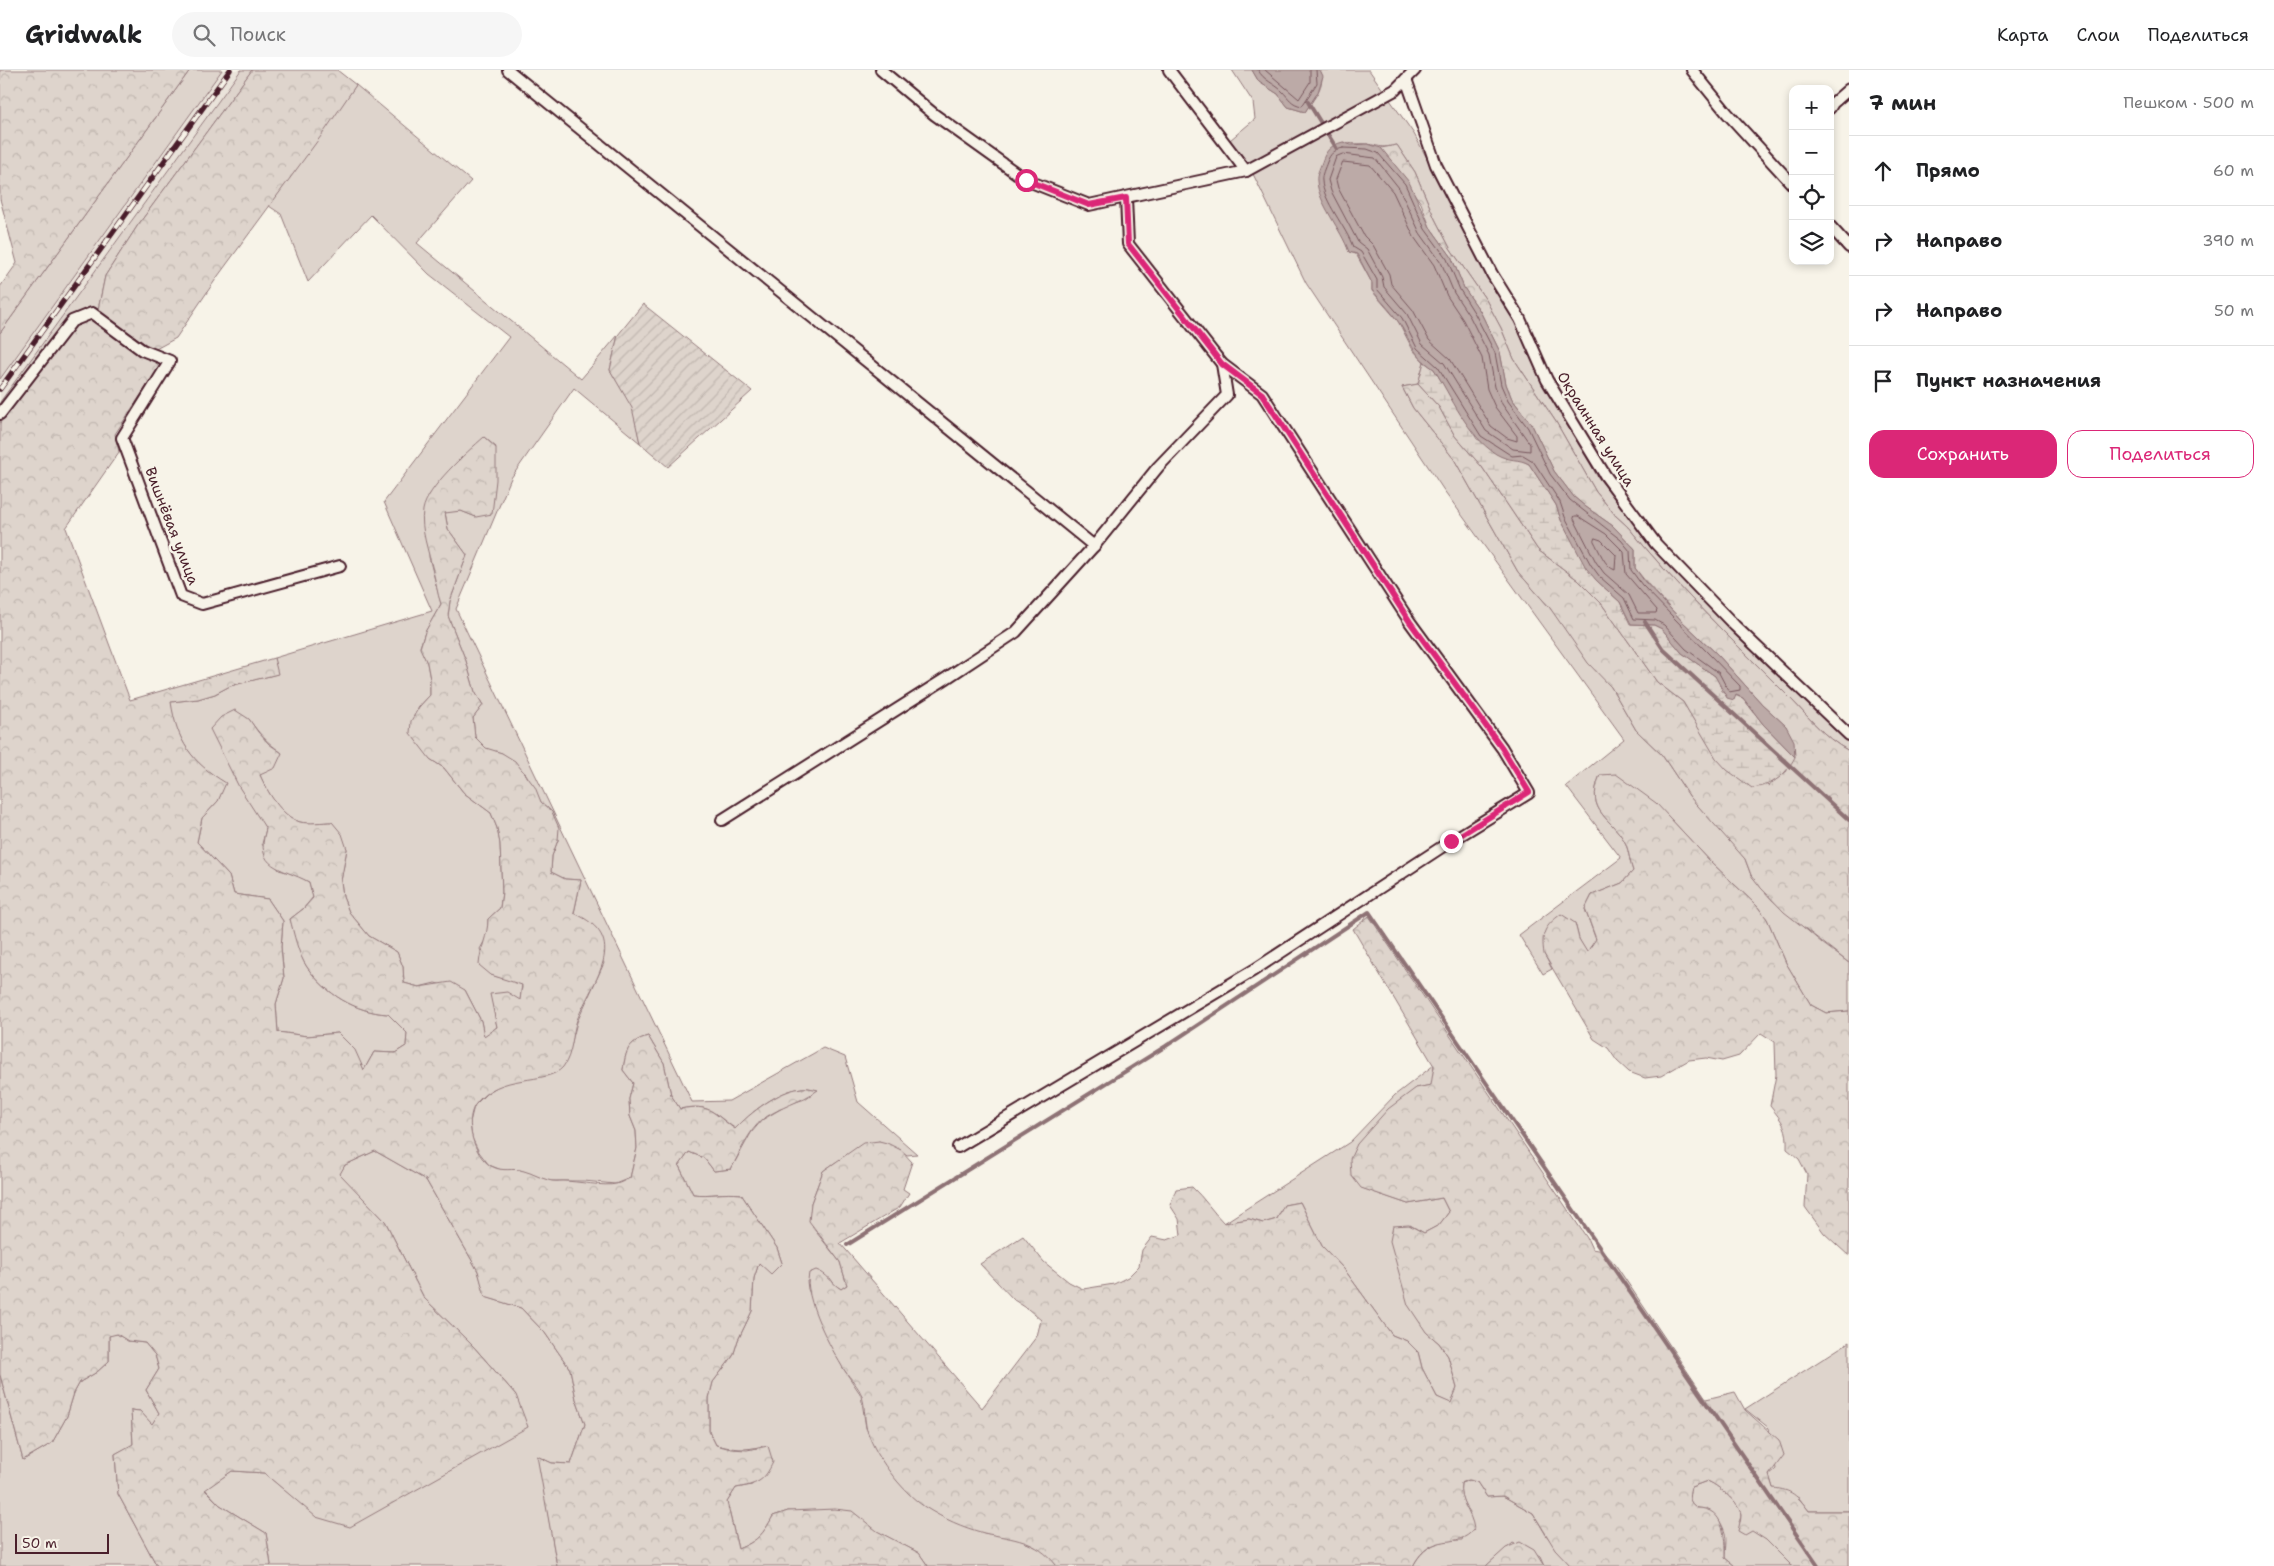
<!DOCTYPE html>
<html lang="ru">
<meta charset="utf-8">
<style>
body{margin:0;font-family:"Shantell Sans",sans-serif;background:#f6f6f6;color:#202124}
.controls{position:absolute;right:15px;top:15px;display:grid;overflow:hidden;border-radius:10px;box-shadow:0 2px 8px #0003}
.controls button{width:45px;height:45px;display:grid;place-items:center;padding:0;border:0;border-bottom:1px solid #e0e0e0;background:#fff;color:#202124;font:25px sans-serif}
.scale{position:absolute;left:15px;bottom:12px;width:94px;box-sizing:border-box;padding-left:5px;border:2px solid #4a1f2b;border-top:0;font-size:14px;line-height:18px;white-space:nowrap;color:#4a1f2b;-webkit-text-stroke:4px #f7f3e8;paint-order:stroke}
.stop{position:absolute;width:15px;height:15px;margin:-11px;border:4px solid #db2777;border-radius:50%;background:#fff}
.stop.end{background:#db2777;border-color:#fff;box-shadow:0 1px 5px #0008}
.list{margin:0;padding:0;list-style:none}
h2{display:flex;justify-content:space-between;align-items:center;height:65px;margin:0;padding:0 20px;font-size:21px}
h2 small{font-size:16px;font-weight:400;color:#757577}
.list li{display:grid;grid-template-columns:32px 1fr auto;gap:15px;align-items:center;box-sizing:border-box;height:70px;padding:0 20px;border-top:1px solid #e0e0e0}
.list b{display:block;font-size:19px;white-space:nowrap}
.list em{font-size:16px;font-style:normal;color:#757577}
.actions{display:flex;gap:10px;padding:15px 20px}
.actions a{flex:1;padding:11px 0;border:1px solid #db2777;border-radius:15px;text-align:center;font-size:18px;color:#db2777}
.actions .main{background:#db2777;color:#fff}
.icon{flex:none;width:28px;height:28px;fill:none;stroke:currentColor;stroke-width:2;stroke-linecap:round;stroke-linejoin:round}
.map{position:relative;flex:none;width:1849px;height:1496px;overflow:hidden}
header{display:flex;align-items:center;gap:30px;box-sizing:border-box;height:70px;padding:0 25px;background:#fff;border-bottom:1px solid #e0e0e0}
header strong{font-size:24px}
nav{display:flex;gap:28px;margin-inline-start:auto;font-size:18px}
.search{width:350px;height:45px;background:#f6f6f6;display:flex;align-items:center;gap:12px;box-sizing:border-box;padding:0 18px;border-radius:28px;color:#757577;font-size:19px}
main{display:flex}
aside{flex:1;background:#fff}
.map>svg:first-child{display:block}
.built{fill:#eae3da}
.grass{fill:#ded4cc;stroke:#947a7c}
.forest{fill:url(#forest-crowns);stroke:#947a7c}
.wetland{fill:url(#wetland-marsh);stroke:#947a7c}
.garden{fill:url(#garden-furrows);stroke:#947a7c}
.water{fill:#bcaaa7;stroke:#8e7275}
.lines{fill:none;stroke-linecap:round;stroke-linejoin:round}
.shore{stroke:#78575d;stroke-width:1}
.stream{stroke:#8e7275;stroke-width:4}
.minor-casing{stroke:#4a1f2b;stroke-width:14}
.minor{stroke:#f7f3e8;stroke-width:10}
.rail-casing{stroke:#4a1f2b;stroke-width:5.5}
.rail{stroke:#f7f3e8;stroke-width:4;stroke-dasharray:11;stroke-linecap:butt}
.route{stroke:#db2777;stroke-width:6}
.labels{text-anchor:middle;stroke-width:5;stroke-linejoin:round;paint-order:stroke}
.street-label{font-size:15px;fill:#4a1f2b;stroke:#f7f3e8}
</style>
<header>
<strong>Gridwalk</strong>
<div class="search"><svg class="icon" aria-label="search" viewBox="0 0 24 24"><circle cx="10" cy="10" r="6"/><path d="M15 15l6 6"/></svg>Поиск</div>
<nav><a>Карта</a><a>Слои</a><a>Поделиться</a></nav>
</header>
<main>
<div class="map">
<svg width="1849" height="1496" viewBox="0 0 1849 1496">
<defs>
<pattern id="forest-crowns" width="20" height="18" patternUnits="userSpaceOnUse" patternTransform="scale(1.25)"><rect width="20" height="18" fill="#ded4cc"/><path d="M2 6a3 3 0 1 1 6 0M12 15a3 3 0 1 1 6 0" fill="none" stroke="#c0b6af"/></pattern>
<pattern id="wetland-marsh" width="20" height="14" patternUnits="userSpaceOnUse" patternTransform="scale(1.25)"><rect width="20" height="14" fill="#ded4cc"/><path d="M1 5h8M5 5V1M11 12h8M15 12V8" fill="none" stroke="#c0b6af"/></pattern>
<pattern id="garden-furrows" width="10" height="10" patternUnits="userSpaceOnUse" patternTransform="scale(1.25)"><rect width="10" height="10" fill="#ded4cc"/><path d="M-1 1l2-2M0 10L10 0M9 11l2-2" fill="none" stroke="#c0b6af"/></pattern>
</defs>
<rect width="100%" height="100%" fill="#f7f3e8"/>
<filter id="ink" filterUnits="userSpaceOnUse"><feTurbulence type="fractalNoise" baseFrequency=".02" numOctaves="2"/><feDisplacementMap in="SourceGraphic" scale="10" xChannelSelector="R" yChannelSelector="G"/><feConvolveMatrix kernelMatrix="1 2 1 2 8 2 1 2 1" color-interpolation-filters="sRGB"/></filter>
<g filter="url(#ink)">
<polygon class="built" points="222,0 241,0 0,332 0,309"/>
<g class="grass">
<polygon points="190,0 222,0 0,309 0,263"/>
<polygon points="241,0 252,0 138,155 105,206 98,240 0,353 0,332"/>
<path d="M1232,0H1252L1259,12L1278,24L1288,37L1305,42C1313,29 1327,15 1320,0H1369L1414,64L1597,406L1653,477L1846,670L1849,666V681C1823,668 1803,640 1782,620C1729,567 1675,515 1628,457L1616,446L1596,422L1556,352L1514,289L1501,258L1486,230L1450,178L1435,149L1415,102L1397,75C1381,78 1383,77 1368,74C1360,73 1352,75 1343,72L1344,167L1349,182L1356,184L1372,213V221L1398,251L1413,280L1424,292L1418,314L1402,317L1413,338L1454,389L1518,502L1550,538L1611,617L1636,660L1662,685L1690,727L1735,776L1745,789L1751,805L1772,830L1822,873L1849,893V941L1826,943L1811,935L1786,893L1767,849L1757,836L1711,792L1666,744L1600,705C1584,744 1613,747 1626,774C1629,782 1630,793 1633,801L1622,813L1592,825L1585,839L1596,870L1586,883L1579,869L1575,853L1544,884L1552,899L1543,904L1519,865L1621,788L1566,716L1624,669L1443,419L1306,213L1253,104L1230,70L1255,49L1253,32Z"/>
<path d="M356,15L471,111L417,173L581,309L618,265L610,300L633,338L640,373L574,318L511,408L456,539L692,1032L729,1031L823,978L845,987L858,1032L917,1084L907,1085L901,1080L879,1071L836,1092L823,1101L811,1133L813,1158L840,1192L847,1215L841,1219L835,1215L830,1208L807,1211L808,1219L828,1270L843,1298L861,1325L866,1358L881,1388L984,1463L1016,1468L1046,1482L1057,1496H928L919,1483L876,1461L864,1451L804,1442L788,1441L773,1446C763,1465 757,1471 738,1479L727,1432L736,1418L752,1415L762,1376C745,1381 733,1379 716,1375L709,1361V1328L713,1312L733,1286L738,1270L752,1241L754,1208L759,1193H782L777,1178L741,1124C723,1122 710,1126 693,1124L679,1096L689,1082L704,1088L714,1101L731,1099L751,1063L762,1050L789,1034L805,1029L817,1020C813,1019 806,1017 802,1018C778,1021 750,1042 736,1059C712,1043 711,1033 680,1039L671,1025L664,993L648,966C628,972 626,980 623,1000L633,1013L629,1029L630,1046L636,1061L637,1078L630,1108L615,1114L584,1111H549L520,1100L504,1101L489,1095L479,1082L472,1068L470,1052L474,1036L486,1024L500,1015L515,1010L569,983L577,952L604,893L574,843L581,810L565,809L551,802L552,786L558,770L552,742L541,732L526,704L502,683L486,679L475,667L473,648L483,635L475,622L466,591L448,546L450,531L467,485L448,459L445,442L461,441L476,447L496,377L484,367L429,425V487L441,534L425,562L420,577L427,593L430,609V625L419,637L430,689L444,698L464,723L491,743L497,758L500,773L502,822L500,838L488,849V865L480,879L491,905L522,914L520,931L491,925L497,957L484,967L481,951L465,920L435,913L419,917L404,913L403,897L397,882L369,866L349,842L343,827L341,811L347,779L332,752C322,752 309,755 300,752C280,746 267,721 260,705L282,683C268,673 258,663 249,649L232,702C241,723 256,739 266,759L262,774L279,800L294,804L309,812L313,827L303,839L290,849C295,862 299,886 307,897C326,924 355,942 388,944L407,963L406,976L395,983L374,982L364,1000L338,963L307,966L278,962L276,934L284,908L281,877L283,851L268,829L234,824L229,806L197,772L202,748L218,731L225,713C191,692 177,671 170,632L198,629L215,624L230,616L277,604L274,588L432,541L384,432L509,267L429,204L371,145L308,212L281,144L269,136Z"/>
<polygon points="1434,995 1432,1015 1416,1018 1357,1074 1362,1118 1408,1134 1442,1128 1449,1142 1439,1155 1424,1163 1410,1155 1426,1262 1439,1273 1448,1286 1457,1318 1451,1334 1437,1327 1422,1298 1418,1282 1407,1271 1392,1265 1344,1199 1322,1176 1300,1132 1284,1135 1277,1149 1263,1153 1249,1149 1224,1153 1350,1072 1395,1025"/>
<polygon points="375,1081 426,1110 478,1201 486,1227 521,1238 545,1263 570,1299 576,1329 585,1354 571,1394 552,1393 538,1387 557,1496 270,1496 271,1495 266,1463 220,1435 205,1419 232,1401 264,1403 316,1446 516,1325 473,1276 424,1228 385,1151 339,1104 345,1095"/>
<polygon points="117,1264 128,1271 145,1273 155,1285 159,1299 146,1320 159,1343 152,1355 140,1341 131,1340 133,1375 115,1384 118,1424 157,1496 0,1496 0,1305 23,1390 52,1373 67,1346 74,1323 80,1312 97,1302 109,1291 109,1265"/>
<polygon points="1849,1272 1849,1441 1809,1441 1799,1428 1773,1418 1769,1405 1776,1399 1769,1358 1745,1339"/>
<path d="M1469,1410L1477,1412L1487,1427L1503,1426L1533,1443L1546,1465L1571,1496H1544L1540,1487L1513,1473L1486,1496H1413C1424,1475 1440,1470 1462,1470L1470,1443C1463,1433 1459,1425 1461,1413Z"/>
<path d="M1707,1411C1717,1414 1739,1433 1741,1444C1741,1447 1740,1450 1739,1452L1760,1464L1792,1496H1735L1725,1488C1725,1480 1727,1470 1725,1463C1721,1449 1711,1438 1697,1438C1689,1432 1688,1427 1691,1417Z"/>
</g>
<g class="forest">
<polygon points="0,0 190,0 0,263 0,217 17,193 0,129"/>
<polygon points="252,0 337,0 356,15 324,62 218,206 176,268 154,280 98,240 105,206 138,155"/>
<path d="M1397,75L1415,102L1435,149L1450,178L1486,230L1501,258L1514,289L1556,352L1596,422L1616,446L1628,457C1675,515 1729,567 1782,620C1803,640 1823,668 1849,681V893L1784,842L1761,818L1751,805L1745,789L1690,727L1662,685L1636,660L1611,617L1588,593L1550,538L1518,502L1454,389L1413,338L1402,317L1418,314L1439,337L1455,366L1482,397L1538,480L1578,510L1601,533L1657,612L1683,632L1700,660L1768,716L1787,701L1786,656L1762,634L1718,585L1683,552L1646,512L1635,498V479L1613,456L1586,437L1574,427L1554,401L1532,355L1512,329L1506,314L1500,282L1480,241L1464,218L1451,186L1430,157L1421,133L1381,78Z"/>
<path d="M92,248L160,296L115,364L119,382L66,458L130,630L274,588L278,604L230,616L215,624L198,629L171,632C177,671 191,692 226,713L218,731L202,748L197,772L229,806L234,824L268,829L283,851L281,877L284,908L276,934L278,962L307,966L338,963L355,980L364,1000L374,982L395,983L406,976L407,963L388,944C355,942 326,924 307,897C298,884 294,864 290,849L303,839L313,828L309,812C281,797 254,799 266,759L239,717L210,659L221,647L235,640L249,649L258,662L269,674L282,683L275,698L260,705C267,721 281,746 300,752C309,754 323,752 332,752L342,764L347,779L341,811L343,827L349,842L369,866L397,882L403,897L404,913L419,917L451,912L465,920L481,951L484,966L497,957L490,924L507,922L520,930L522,915L491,905L479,895C480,878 488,866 488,849L500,838L502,822L500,774L497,758L491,743L464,723L444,698L430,689L410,663L411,651L419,637L430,625V609L427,593L420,578L425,562L441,534C437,523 436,512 433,501C429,482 420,460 423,440C427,417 466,383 484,367L496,378V410L492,444L476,447L461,441L445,443L448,459L467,485L450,531L448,546L466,591L475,622L483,635L473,648L475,667L486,678L502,683L515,691L535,717L541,732L552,742L559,758L558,770L552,786L551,802L565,809L581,810L574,843C632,869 593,909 577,950C572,964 573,984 563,997C547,1016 499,1001 475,1035C464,1052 474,1086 491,1096C504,1103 512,1097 524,1101C532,1103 540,1108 548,1110C553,1112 559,1111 563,1111C577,1111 605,1117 616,1114C621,1113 625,1110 630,1108L637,1078L636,1061L630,1046L629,1029L633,1013L623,1000C626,980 628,972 648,966L664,993L671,1025L680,1039C711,1033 712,1043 735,1059C750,1043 779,1020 802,1018C807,1017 813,1019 818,1020C801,1032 780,1037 763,1049C748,1061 740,1083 731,1099L714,1101L704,1088L689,1082L679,1096L693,1124C710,1126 724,1122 741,1124L777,1178L782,1193L771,1204L759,1193L754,1208L752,1241L738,1270L733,1286L713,1312L709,1328V1361L716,1375L731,1379L747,1380L768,1376L773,1392C764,1412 757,1414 736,1418L727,1432L738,1479C757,1471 763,1465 773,1446L788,1441L835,1439L852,1441L877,1461L919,1483L928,1496H557L537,1386L552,1393L571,1394L585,1354L576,1329L570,1299L545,1263L521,1238L485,1227L478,1201L426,1110L375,1081L345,1095L340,1104L385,1151L424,1228L473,1276L516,1325L528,1357L350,1457L316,1447L264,1403L232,1401L205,1420L220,1435L266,1463L271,1495L270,1496H157L118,1424L115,1384L133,1374L131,1340L140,1341L152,1354L159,1343L146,1320L159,1299L155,1285L145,1273L128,1271L117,1264L109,1266V1291L97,1302L80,1312L74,1323L67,1346L52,1373L23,1390L0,1305V353L74,256Z"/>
<path d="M1616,704L1656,733L1711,792L1757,836L1767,849L1786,893L1811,935L1826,943L1849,941V1186L1824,1163L1805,1137L1807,1104L1799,1089L1787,1079C1788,1058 1783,1052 1770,1036L1776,1005L1775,972L1761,963L1739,986L1722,991L1706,988L1689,990L1661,1006L1645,1008L1629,1002L1617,991L1608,978L1594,969L1544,884C1541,863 1544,857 1561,844L1575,853L1579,869L1587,882L1596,869L1585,839L1592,825L1622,813L1633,801C1630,793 1629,782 1626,774C1613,747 1584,744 1600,705Z"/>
<path d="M1369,846L1587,1168L1592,1179L1603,1181L1615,1194L1706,1329L1735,1322L1745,1340L1779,1370L1784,1385L1769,1405L1773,1418C1792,1420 1797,1425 1809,1441H1849V1496H1792L1766,1470L1752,1461L1745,1465L1738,1461C1739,1456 1741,1449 1741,1444C1739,1433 1717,1414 1707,1411L1691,1417C1688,1427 1689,1432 1697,1438C1725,1438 1725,1467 1725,1488L1735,1496H1571L1555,1479L1533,1443L1503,1426L1487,1427L1477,1412L1469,1410L1461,1413C1458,1431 1472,1442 1474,1459C1457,1481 1432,1459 1413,1496H1057C1035,1469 1015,1470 984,1463C962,1457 944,1449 925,1437C902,1422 872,1383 866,1356C864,1346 865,1335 862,1326C859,1317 850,1308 845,1301C831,1279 803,1228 809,1203L816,1200C828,1204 831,1213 841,1219L847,1215L840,1192L809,1151L811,1133L823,1101L863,1073L879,1071L887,1073L901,1080L912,1092L903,1119L909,1123L900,1137L840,1173L982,1338L1037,1266L1041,1250L1028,1239L1014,1230L980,1194L1023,1166L1044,1192L1069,1212L1083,1219L1114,1214L1128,1207L1139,1196L1142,1180L1152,1167L1167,1170L1181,1165L1179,1149L1170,1135L1176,1119L1192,1117C1204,1128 1212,1141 1224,1153L1249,1149L1263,1153L1277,1149L1284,1135L1300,1132L1322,1176L1344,1199L1392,1265L1407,1271L1418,1282L1422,1298L1437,1327L1451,1333L1457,1318L1448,1286L1439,1273L1426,1262L1408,1235L1390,1171L1393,1156L1409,1155L1424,1163L1439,1155L1449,1142L1442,1128L1408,1134L1361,1118L1351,1105L1350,1089L1357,1074L1388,1039L1416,1018L1431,1015L1434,996L1353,859Z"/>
<polygon points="1520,1472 1534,1480 1544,1496 1486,1496 1506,1478"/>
</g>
<path class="wetland" d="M1424,292L1434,299L1477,369L1529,394L1556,435L1561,450L1596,510L1620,532L1630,554L1654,555L1662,559L1682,583L1715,606L1720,613L1722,621L1743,628L1763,654L1795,687C1785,706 1774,715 1752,718L1727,700L1716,688L1683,632L1657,612L1601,533L1578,510L1538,480L1482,397L1455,366L1439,337L1418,314Z"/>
<polygon class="garden" points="643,234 752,321 668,397 640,373 632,338 610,300 618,265"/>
<g class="water">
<polygon points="1252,0 1320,0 1323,6 1318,22 1305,42 1288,37 1278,24 1259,12"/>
<path d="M1343,72L1351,75L1368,74L1381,78L1409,112L1430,157L1451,186L1464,218L1480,241L1500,282L1506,314L1512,329L1532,355L1554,401L1574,427L1586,437L1613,456L1635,479V498L1645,512L1683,552L1718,585L1762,634L1786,656L1794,671L1795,687L1763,654L1743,628L1736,625L1734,630L1727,628L1715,606L1682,583L1662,559L1654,555L1631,554L1620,532L1596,510L1586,498L1561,450L1556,435L1529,394C1518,388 1510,392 1496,384C1467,365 1452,328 1434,299C1410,283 1412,271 1397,250C1390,240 1380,230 1372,220V213L1357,184L1349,182C1341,159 1318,133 1317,111C1316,105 1320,98 1322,92C1326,80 1331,75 1343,72Z"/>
</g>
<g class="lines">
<g class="shore">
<path d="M1258,0C1264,11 1274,13 1282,21C1289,28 1291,34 1302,36L1317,13L1316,0"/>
<polyline points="1265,0 1299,29 1310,12 1310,0"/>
<path d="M1343,78L1367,79L1378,83L1405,114L1425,159L1447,189L1460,220L1475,244L1495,283L1501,315L1508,331L1528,358L1550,404L1570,430L1621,470L1630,481L1631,500L1642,515L1740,616V620L1729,622L1719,603L1686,579L1664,555L1655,550L1634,549L1624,528L1600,507L1591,495L1565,447L1560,432L1533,391L1523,385L1512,386L1481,366L1438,297L1417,278L1402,248L1377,219V210L1361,182L1353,177C1346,157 1323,131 1322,111C1321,105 1325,98 1327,92C1330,84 1334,80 1343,78Z"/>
<polygon points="1343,84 1375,88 1399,118 1420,163 1441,192 1454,223 1470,247 1489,285 1495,317 1502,334 1530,374 1530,381 1513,379 1486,361 1444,293 1422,274 1407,244 1384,217 1382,207 1367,179 1358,172 1331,121 1328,110 1336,87"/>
<polygon points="1343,92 1370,95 1393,122 1414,167 1434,195 1447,226 1463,250 1482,288 1487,319 1495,337 1517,366 1517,371 1507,368 1491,356 1450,289 1429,270 1413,240 1391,214 1389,204 1373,175 1364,166 1338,118 1336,110"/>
<polygon points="1575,446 1578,446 1606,464 1624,482 1626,504 1657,540 1656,543 1638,543 1629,525 1604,503 1596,492 1574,449"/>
<path d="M1595,468L1601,470L1616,485L1615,500C1605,497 1599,480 1594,471Z"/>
</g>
<g class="stream">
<polyline points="1308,32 1337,79"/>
<polyline points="1645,552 1663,579 1849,750"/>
<polyline points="847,1175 1166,976 1369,842 1818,1496"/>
</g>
<g class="minor-casing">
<g id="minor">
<polyline points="508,0 1094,476"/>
<polyline points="881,0 935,45 1026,110 1089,135 1246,101 1395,20 1415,0"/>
<polyline points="1169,0 1246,101"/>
<polyline points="1692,0 1727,43 1793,115"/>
<polyline points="1406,9 1436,95 1492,204 1520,249 1547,310 1605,405 1656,474 1735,556 1849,665"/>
<polyline points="1830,38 1833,33 1849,19"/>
<polyline points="1830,156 1849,177"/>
<polyline points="0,344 72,251 92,243 142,280 170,291 122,368 181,526 202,534 340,496"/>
<polyline points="722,750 945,609 1016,562 1094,476 1158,397 1227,325 1222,294"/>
<polyline points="958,1077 1254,900 1451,771 1529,723 1502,678 1410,552 1262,324 1222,294 1128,174 1126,128"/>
</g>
</g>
<use href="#minor" class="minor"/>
<g class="rail-casing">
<polyline id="rail" points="0,319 230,0"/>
</g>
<use href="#rail" class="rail"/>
</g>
</g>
<g class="lines" filter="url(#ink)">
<polyline class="route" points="1026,110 1089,135 1126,128 1128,174 1222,294 1262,324 1410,552 1502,678 1529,722 1451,771"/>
</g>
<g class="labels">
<g class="street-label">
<text transform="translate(1596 359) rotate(58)" y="5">Окраинная улица</text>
<text transform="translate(172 456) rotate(69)" y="5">Вишнёвая улица</text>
</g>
</g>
</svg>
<div class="controls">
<button>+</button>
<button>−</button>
<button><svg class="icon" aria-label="locate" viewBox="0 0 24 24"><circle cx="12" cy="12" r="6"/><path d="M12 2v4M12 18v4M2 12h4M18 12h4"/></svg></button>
<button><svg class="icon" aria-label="layers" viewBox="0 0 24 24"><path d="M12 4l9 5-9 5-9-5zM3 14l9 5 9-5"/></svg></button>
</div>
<div class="scale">50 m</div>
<div class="stop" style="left:1026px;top:110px"></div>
<div class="stop end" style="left:1451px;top:771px"></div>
</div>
<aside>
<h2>7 мин<small>Пешком · 500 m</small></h2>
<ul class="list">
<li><svg class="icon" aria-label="ahead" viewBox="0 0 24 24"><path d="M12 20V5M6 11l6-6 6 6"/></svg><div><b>Прямо</b></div><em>60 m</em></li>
<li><svg class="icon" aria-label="right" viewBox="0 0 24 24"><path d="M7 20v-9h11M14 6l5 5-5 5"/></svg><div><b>Направо</b></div><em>390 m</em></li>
<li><svg class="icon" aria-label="right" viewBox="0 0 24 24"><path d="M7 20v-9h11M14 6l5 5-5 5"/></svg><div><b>Направо</b></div><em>50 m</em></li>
<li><svg class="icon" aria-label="arrive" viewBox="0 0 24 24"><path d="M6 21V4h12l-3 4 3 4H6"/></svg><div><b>Пункт назначения</b></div></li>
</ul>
<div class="actions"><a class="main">Сохранить</a><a>Поделиться</a></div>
</aside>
</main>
